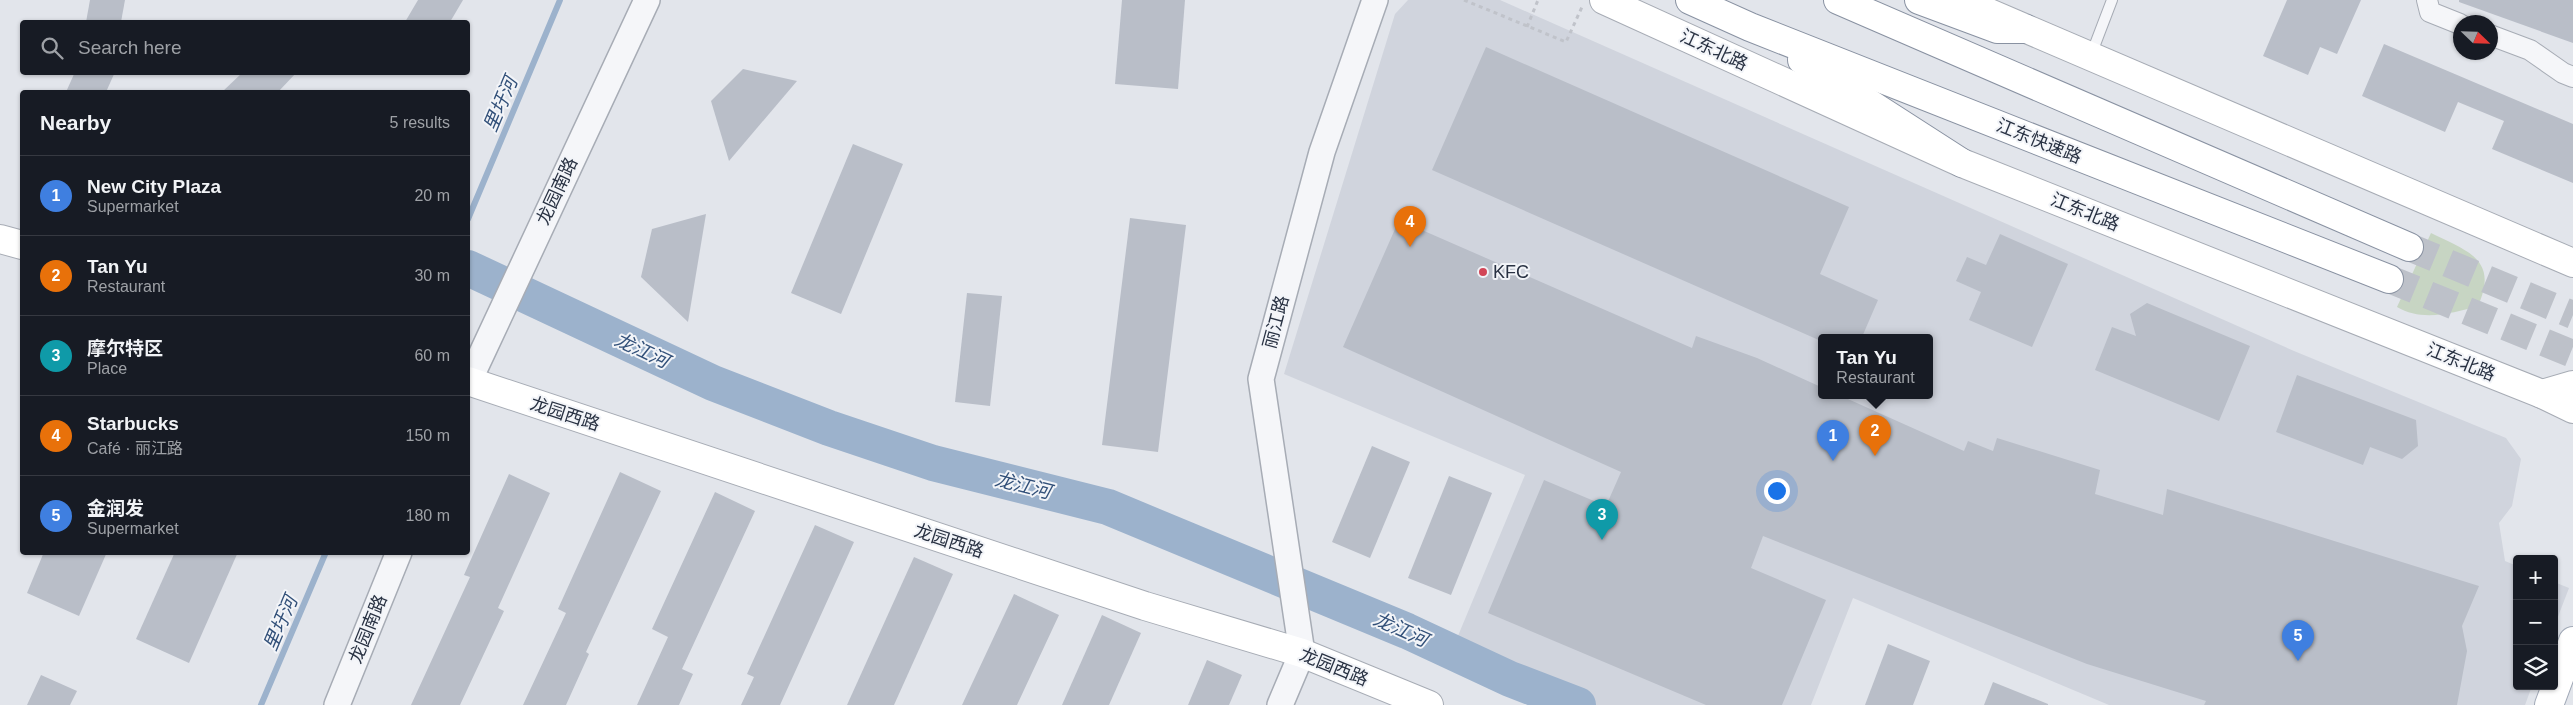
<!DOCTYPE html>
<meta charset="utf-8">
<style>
body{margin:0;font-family:Helvetica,"Noto Sans SC",sans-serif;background:#242831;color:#f1f3f6}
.controls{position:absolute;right:15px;bottom:15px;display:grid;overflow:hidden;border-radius:5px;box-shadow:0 1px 4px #0004}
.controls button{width:45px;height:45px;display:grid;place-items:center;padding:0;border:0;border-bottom:1px solid #363941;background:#171b24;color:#f1f3f6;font:25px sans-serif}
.compass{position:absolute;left:2453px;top:15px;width:45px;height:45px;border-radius:50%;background:#171b24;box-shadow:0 1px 4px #0004;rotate:113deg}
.you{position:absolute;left:1776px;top:490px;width:18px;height:18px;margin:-12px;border:4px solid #fff;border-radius:50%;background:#1a73e8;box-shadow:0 0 0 8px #1a73e833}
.badge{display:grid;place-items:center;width:32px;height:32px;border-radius:50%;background:#d24557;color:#fff;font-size:16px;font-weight:700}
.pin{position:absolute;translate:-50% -41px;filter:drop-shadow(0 1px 2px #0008)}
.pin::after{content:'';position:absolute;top:26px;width:18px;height:15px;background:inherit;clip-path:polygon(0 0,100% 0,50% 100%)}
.popup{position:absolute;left:1818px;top:334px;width:115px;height:65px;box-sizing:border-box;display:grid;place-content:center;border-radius:5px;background:#171b24;filter:drop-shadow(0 1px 4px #0005);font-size:16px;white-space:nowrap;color:#9ea1a6}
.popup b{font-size:19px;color:#f1f3f6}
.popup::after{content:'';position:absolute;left:50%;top:100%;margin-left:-10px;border:10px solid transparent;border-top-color:#171b24}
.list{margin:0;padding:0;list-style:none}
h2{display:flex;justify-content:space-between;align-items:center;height:65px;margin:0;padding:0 20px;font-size:21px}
h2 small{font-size:16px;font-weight:400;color:#9ea1a6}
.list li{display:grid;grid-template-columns:32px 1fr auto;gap:15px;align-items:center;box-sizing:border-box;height:80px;padding:0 20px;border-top:1px solid #363941}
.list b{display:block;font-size:19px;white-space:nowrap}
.list p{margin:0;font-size:16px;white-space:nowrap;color:#9ea1a6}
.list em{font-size:16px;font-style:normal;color:#9ea1a6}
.icon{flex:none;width:28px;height:28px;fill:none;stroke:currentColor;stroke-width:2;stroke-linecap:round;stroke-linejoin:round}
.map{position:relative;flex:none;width:2573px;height:705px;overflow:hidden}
.search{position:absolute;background:#171b24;box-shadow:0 1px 4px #0004;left:20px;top:20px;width:450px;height:55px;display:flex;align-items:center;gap:12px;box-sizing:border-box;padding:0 18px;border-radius:5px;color:#9ea1a6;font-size:19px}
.panel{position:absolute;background:#171b24;box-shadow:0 1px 4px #0004;left:20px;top:90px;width:450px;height:465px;border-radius:5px}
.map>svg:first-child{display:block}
.built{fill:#d0d4dd;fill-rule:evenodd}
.green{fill:#c7d5c3}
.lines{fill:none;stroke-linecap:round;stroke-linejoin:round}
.stream{stroke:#9cb2cc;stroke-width:6}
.river{stroke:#9cb2cc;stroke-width:36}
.building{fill:#b9bec8}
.trunk-tunnel{stroke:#bdc1c9;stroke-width:28;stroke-dasharray:28 14;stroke-linecap:butt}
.service-casing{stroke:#a7acb5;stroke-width:12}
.minor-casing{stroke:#a7acb5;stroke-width:22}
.tertiary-casing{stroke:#a7acb5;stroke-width:28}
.secondary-casing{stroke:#a7acb5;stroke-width:30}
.primary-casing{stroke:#a1a9b7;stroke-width:30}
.trunk-casing{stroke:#8992a2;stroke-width:30}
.path{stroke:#c0c3ca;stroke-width:3;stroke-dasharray:4 4;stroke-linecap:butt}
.service{stroke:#f5f6f9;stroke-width:10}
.minor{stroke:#f5f6f9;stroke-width:20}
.tertiary{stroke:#f5f6f9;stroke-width:25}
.secondary{stroke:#fff;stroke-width:28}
.primary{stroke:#fff;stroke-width:28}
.trunk{stroke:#fff;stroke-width:28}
.poi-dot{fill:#d24557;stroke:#f2f4f8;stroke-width:2}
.labels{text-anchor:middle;stroke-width:4;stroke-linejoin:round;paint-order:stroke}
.street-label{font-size:18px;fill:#293243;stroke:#f2f4f8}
.poi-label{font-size:18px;fill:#293243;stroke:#f2f4f8;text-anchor:start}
.water-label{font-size:19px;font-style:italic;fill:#325079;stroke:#f2f4f8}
</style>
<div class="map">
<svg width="2573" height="705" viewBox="0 0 2573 705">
<rect width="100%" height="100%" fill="#e2e5eb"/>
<g class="built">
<path d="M1408,0H1500L2294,351L2506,438L2521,459L2512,506L2499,523L2505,561L2517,566V686H2532L2525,705H2109L1853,598L1811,705H1539L1445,667L1525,475L1284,374L1395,14ZM1821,337H1929V395H1821Z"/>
<polygon points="2554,582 2569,588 2554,627"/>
</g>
<path class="green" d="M2431,233C2467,251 2499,259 2478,306C2453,313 2422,322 2397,307Z"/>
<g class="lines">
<g class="stream">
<polyline points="468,219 560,0"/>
<polyline points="261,705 326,552"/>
</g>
<polyline class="river" points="468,268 713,383 829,428 933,463 1108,507 1407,631 1510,679 1578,705"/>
</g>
<g class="building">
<polygon points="90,0 125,0 121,22 86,22"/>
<polygon points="418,0 463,0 450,22 405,22"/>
<polygon points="1122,0 1185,0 1178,89 1115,84"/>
<polygon points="2287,0 2361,0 2337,54 2320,47 2308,75 2263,56"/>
<polygon points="2459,0 2573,0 2573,43 2459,2"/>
<polygon points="2384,44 2573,124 2573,183 2492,149 2504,121 2458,102 2445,132 2362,96"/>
<polygon points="1486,47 1849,207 1820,274 1878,300 1862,337 1821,337 1821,341 1432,170"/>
<polygon points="743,69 797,81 729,161 711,101"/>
<polygon points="75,72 115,72 106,92 66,92"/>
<polygon points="243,72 297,72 278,92 222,92"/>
<polygon points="853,144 903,164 841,314 791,293"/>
<polygon points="706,214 688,322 641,277 652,229"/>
<polygon points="1130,218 1186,225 1158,452 1102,445"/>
<polygon points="1399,220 1692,348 1696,336 1757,358 1821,387 1821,395 1839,395 1964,451 1968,441 1993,451 1997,438 2100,470 2095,494 2163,515 2167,489 2479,586 2462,626 2467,651 2457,705 2204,705 2206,701 2087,664 1763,536 1751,568 1826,600 1782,705 1706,705 1488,613 1544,480 1606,506 1621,472 1343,347"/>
<polygon points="2000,234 2068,264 2032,347 1969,320 1981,292 1956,281 1967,257 1986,265"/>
<polygon points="967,293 1002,296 990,406 955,402"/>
<polygon points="2147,303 2250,346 2219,421 2095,370 2112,327 2136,336 2130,314"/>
<polygon points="2297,375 2416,420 2418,446 2402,459 2370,447 2363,465 2276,432"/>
<polygon points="1372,446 1410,462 1370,558 1332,542"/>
<polygon points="620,472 661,491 586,652 589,654 566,705 523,705 566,613 558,609"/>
<polygon points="509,474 550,493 498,608 504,611 460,705 411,705 470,577 464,575"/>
<polygon points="1449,476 1492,493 1451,595 1408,578"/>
<polygon points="715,492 755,511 682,669 693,674 679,705 637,705 668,637 652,629"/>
<polygon points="815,525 854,542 780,705 741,705 754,677 747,674"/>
<polygon points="44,552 107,552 79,616 27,593"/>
<polygon points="175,552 238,552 189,663 136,639"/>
<polygon points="914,557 953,574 894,705 847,705"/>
<polygon points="1014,594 1059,615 1017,705 962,705"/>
<polygon points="1102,615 1141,633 1109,705 1062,705"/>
<polygon points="1888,644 1930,661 1913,705 1865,705"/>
<polygon points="1207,660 1242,675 1229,705 1188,705"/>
<polygon points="41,675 77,691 70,705 27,705"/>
<polygon points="1993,682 2048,704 2048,705 1984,705"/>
</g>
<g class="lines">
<g class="trunk-tunnel">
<polyline points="2409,247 2573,315"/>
<polyline points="2389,279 2573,354"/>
</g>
<g class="service-casing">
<polyline id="service" points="2091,55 2112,0"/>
</g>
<g class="minor-casing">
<g id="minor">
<polyline points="2427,0 2430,12 2460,24"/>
<polyline points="2490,35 2530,50 2563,73 2573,77"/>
</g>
</g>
<g class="tertiary-casing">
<g id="tertiary">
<polyline points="468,383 647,0"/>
<polyline points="337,705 399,552"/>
<polyline points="1280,705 1302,653 1261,379 1322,152 1375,0"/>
</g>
</g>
<g class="secondary-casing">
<g id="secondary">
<polyline points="1604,0 1962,163 2542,394 2573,409"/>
<polyline points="1959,0 2573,263"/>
<polyline points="0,239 22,245"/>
<polyline points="468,381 1145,606 1302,653 1429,705"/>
<polyline points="2542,394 2573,385"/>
</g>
</g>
<g class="primary-casing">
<polyline id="primary" points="2549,705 2573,641"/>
</g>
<g class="trunk-casing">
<g id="trunk">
<polyline points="1690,0 1750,27 2389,279"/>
<polyline points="1838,0 2409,247"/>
<polyline points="1919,0 1997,29 2026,29"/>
<polyline points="1802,60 1962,163"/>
</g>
</g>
<g class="path">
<polyline points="1464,0 1566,42 1582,7"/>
<polyline points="1527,27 1538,0"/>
</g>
<use href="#service" class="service"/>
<use href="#minor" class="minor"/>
<use href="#tertiary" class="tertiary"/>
<use href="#secondary" class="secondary"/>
<use href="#primary" class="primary"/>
<use href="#trunk" class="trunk"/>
</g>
<circle class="poi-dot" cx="1483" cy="272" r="5"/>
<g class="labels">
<g class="street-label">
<text transform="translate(1714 50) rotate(25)" y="6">江东北路</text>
<text transform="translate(2039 141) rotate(22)" y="6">江东快速路</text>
<text transform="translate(557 191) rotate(-65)" y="6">龙园南路</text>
<text transform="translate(2085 212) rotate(22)" y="6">江东北路</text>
<text transform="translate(1276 322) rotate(-75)" y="6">丽江路</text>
<text transform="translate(2461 362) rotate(22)" y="6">江东北路</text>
<text transform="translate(565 414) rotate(18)" y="6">龙园西路</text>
<text transform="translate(949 541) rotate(18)" y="6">龙园西路</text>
<text transform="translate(368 629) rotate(-68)" y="6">龙园南路</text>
<text transform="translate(1334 667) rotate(22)" y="6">龙园西路</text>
</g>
<g class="poi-label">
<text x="1493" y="278">KFC</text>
</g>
<g class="water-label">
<text transform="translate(500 104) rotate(-67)" y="7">里圩河</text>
<text transform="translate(642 350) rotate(25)" y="7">龙江河</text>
<text transform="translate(1023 485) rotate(14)" y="7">龙江河</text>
<text transform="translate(280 623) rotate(-67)" y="7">里圩河</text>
<text transform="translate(1401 629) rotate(24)" y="7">龙江河</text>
</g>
</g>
</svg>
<div class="controls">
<button>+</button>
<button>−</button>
<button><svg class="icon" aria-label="layers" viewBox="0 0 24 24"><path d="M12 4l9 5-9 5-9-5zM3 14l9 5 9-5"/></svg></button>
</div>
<svg class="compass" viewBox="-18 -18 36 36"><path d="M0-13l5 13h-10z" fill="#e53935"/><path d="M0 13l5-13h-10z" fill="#9ea1a6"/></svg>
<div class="you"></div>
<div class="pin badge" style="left:1833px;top:461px;background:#3f7fe0">1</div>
<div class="pin badge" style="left:1875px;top:456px;background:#e8710a">2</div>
<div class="popup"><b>Tan Yu</b>Restaurant</div>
<div class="pin badge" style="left:1602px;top:540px;background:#0f9aa8">3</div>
<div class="pin badge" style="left:1410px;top:247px;background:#e8710a">4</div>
<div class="pin badge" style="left:2298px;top:661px;background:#3f7fe0">5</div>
<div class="search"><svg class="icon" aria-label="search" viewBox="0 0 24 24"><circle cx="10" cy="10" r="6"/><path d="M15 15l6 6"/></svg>Search here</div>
<section class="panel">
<h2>Nearby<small>5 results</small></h2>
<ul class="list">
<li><span class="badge" style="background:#3f7fe0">1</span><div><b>New City Plaza</b><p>Supermarket</p></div><em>20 m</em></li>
<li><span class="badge" style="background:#e8710a">2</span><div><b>Tan Yu</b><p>Restaurant</p></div><em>30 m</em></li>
<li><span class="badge" style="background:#0f9aa8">3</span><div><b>摩尔特区</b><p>Place</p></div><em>60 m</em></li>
<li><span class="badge" style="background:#e8710a">4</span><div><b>Starbucks</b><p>Café · 丽江路</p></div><em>150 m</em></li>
<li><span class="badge" style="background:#3f7fe0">5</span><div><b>金润发</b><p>Supermarket</p></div><em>180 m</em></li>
</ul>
</section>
</div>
